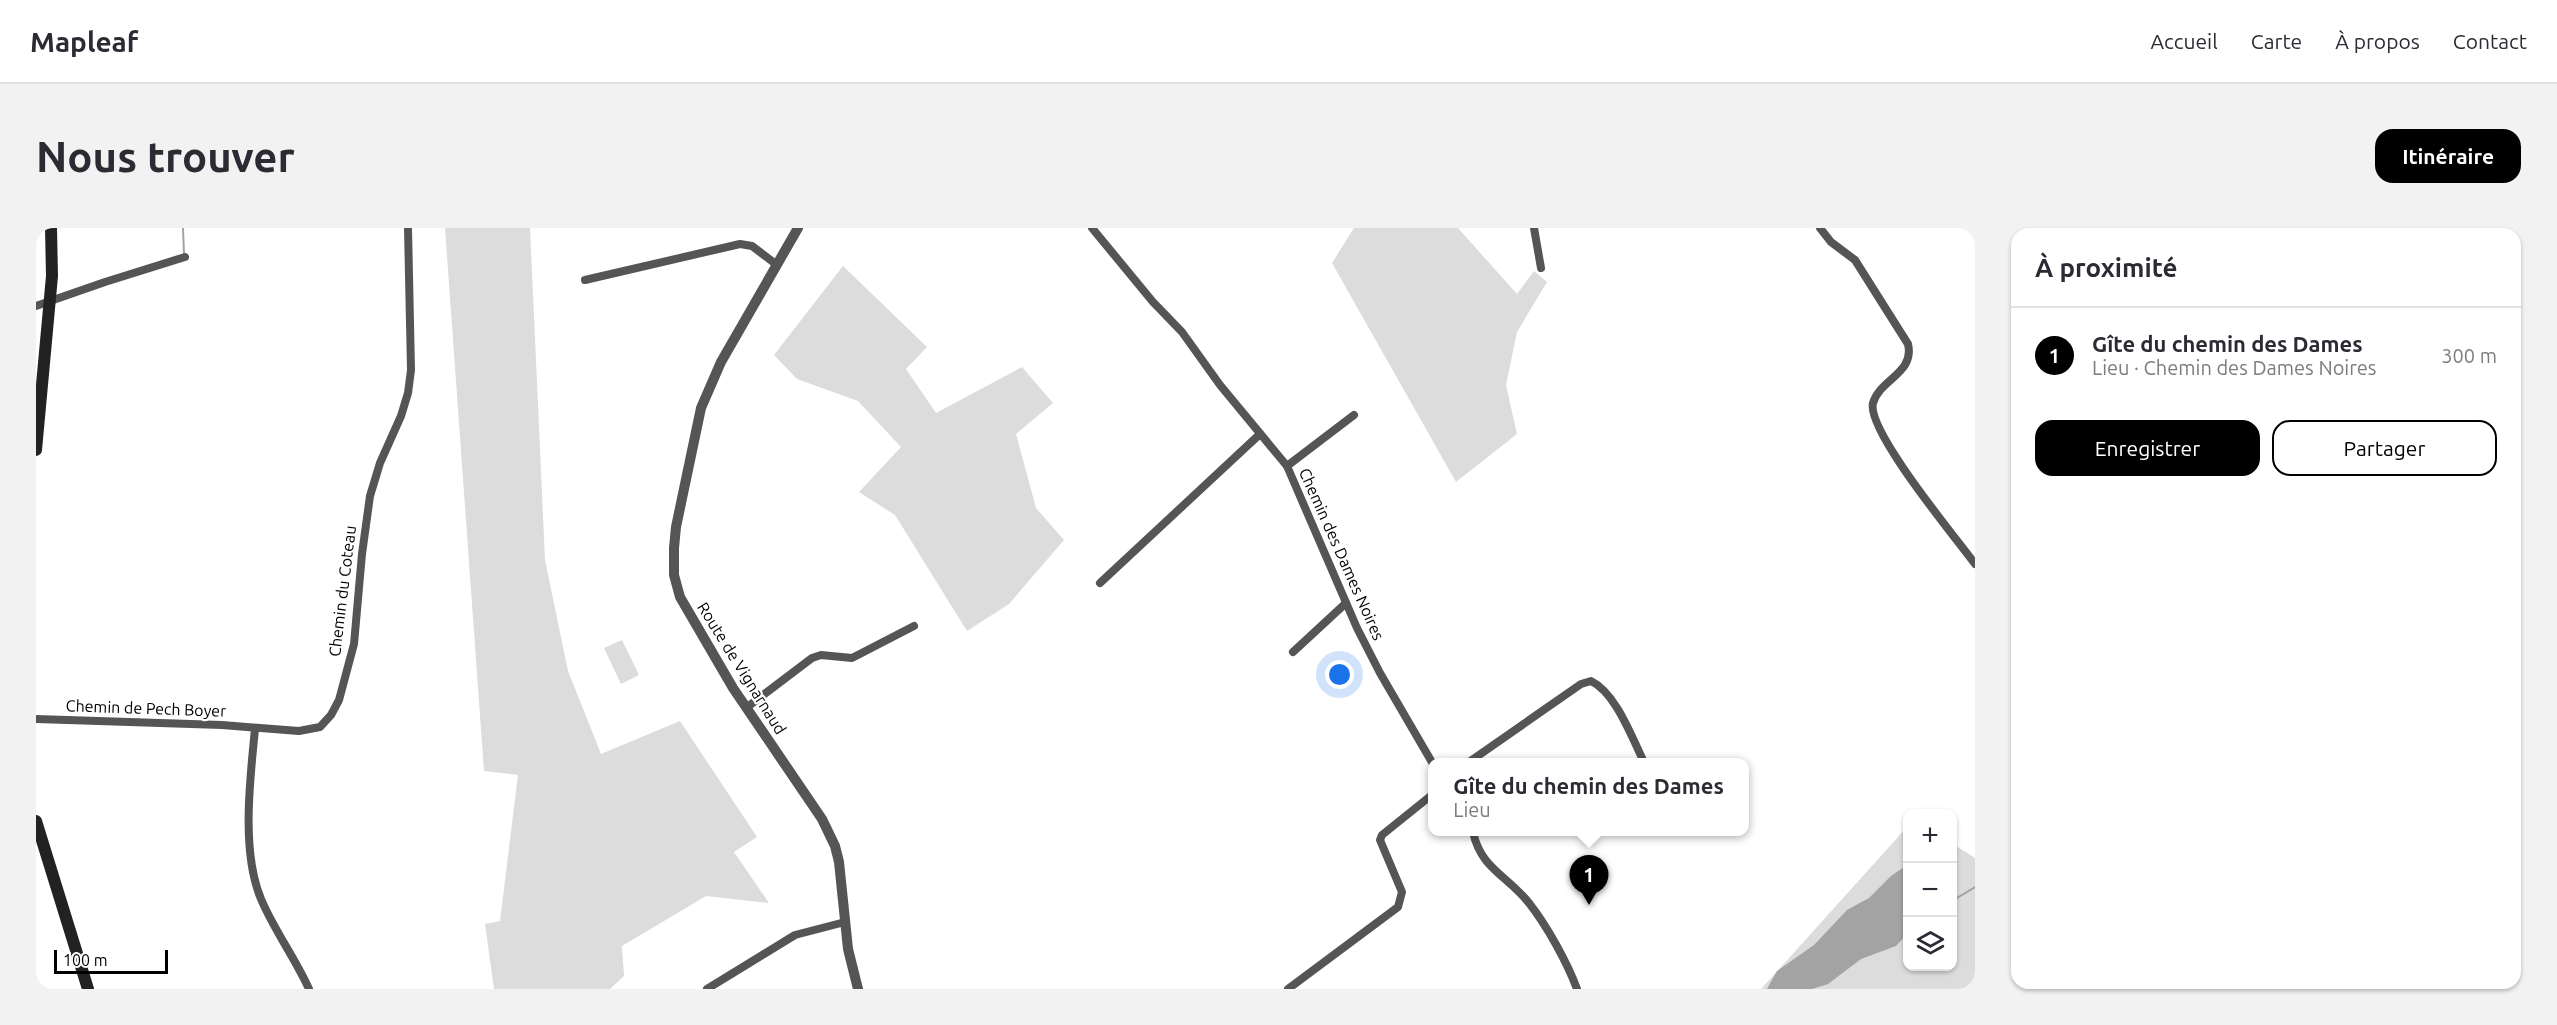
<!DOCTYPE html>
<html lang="fr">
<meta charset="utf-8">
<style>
body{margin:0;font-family:Ubuntu,sans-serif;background:#f2f2f3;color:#2b2b33}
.controls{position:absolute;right:18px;bottom:18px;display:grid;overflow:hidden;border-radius:12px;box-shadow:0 2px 4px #0004}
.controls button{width:54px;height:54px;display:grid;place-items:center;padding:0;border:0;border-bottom:2px solid #e1e1e2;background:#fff;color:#2b2b33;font:30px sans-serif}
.scale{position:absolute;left:18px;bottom:15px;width:114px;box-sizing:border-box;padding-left:6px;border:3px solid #000;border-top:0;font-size:16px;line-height:21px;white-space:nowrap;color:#000;-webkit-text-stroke:4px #fff;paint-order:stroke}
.you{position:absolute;left:1304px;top:447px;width:21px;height:21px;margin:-15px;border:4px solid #fff;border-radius:50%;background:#1a73e8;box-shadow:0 0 0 9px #1a73e833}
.badge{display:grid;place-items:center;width:39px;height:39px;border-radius:50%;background:#000;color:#fff;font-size:20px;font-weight:700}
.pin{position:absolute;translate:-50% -50px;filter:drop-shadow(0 2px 3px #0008)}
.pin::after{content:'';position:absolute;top:32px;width:21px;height:18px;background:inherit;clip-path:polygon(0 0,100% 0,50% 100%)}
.popup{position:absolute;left:1392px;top:530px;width:321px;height:78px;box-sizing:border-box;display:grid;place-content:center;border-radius:12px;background:#fff;filter:drop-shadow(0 2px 4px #0005);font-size:20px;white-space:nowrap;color:#7c7c81}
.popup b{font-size:22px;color:#2b2b33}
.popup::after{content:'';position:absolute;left:50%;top:100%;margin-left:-12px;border:12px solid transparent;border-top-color:#fff}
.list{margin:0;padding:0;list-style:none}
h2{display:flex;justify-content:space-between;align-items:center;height:78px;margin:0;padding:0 24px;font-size:26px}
h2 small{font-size:20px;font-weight:400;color:#7c7c81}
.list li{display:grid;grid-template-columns:39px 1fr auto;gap:18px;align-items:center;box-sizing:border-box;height:96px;padding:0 24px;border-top:2px solid #e1e1e2}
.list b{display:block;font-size:22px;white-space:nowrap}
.list p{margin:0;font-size:20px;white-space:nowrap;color:#7c7c81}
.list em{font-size:20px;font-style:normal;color:#7c7c81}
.actions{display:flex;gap:12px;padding:18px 24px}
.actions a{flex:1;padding:14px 0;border:2px solid #000;border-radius:18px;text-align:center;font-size:21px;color:#000}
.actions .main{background:#000;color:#fff}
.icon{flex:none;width:33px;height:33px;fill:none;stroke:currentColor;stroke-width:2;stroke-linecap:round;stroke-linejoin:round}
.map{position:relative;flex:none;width:1939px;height:761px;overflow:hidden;border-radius:18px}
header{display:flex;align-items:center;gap:36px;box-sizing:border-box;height:84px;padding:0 30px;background:#fff;border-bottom:2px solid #e1e1e2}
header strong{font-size:28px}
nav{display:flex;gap:33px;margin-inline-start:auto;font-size:21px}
.intro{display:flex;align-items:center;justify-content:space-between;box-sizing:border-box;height:144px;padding:0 36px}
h1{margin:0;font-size:42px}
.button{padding:15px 27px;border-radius:18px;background:#000;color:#fff;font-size:21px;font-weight:700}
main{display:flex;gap:36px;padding:0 36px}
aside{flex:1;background:#fff;border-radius:18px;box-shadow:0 2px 4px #0004}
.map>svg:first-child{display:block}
.green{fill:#dcdcdc}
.water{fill:#a3a3a3}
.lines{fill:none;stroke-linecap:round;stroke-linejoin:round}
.stream{stroke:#a3a3a3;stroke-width:2}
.minor{stroke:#555;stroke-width:8}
.tertiary{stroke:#555;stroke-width:10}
.secondary{stroke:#222;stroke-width:12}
.labels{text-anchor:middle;stroke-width:4.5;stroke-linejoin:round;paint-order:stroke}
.street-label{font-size:16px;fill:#000;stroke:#fff}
</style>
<header>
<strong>Mapleaf</strong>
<nav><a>Accueil</a><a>Carte</a><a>À propos</a><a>Contact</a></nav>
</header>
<div class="intro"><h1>Nous trouver</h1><a class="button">Itinéraire</a></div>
<main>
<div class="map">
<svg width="1939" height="761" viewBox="0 0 1939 761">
<rect width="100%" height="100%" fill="#fff"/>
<g class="green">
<polygon points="409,0 494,0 509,332 532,443 565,526 644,493 721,609 698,624 733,675 670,668 586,718 588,748 574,761 458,761 449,696 464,693 482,547 448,543"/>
<polygon points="1318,0 1422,0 1481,66 1498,43 1511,54 1481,104 1470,157 1481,206 1420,254 1296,35"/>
<polygon points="807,38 891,119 870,141 900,185 986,139 1017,175 980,206 1000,280 1028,312 973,376 931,403 859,287 823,264 865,219 822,173 761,151 738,127"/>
<polygon points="586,412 603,447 585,456 568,420"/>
<polygon points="1871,599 1872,738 1916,738 1917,616 1939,630 1939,761 1725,761"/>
</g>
<polygon class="water" points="1871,637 1871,706 1860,718 1825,731 1792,756 1776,761 1731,761 1741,743 1778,717 1811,682 1833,670 1855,648"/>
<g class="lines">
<g class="stream">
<polyline points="147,0 148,26"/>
<polyline points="1916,673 1939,659"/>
</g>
<g class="minor">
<polyline points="1056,0 1117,74 1146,104 1184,157 1251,238 1321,400 1344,445 1397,536"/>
<polyline points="1498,0 1505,40"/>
<path d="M1784,0L1795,14L1819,32L1872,116C1879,145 1844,151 1837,175C1830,202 1920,310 1939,336"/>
<polyline points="549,52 704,16 716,18 741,37"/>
<polyline points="0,78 69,54 149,29"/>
<polyline points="1251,238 1318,187"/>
<polyline points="1064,355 1224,206"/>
<polyline points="1257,424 1310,375"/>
<polyline points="710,480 776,430 785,427 816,430 878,398"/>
<polyline points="0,491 186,497 263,503 284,499 295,487 303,472 318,416 326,326 334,268 344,235 365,188 372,165 375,142 372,0"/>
<path d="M219,501C214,552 205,623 225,671C238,702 259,730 273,761"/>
<path d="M1433,534L1545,456L1555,453C1580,465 1596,510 1608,534"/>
<path d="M1437,604C1445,641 1471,647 1493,675C1511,698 1531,734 1541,761"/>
<polyline points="671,761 759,707 809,694"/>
<polyline points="1252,761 1362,679 1366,664 1344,612 1346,607 1397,566"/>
</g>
<polyline class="tertiary" points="762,0 685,134 665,180 640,299 638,320 638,347 644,369 697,460 786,591 799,618 803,634 812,721 822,761"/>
<g class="secondary">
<polyline points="0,222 16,48 15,0"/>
<polyline points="0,593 52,761"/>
</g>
</g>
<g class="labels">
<g class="street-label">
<text transform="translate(1306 326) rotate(66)" y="6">Chemin des Dames Noires</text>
<text transform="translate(306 363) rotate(-83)" y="6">Chemin du Coteau</text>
<text transform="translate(706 440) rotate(58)" y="6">Route de Vignarnaud</text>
<text transform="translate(110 480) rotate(2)" y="6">Chemin de Pech Boyer</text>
</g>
</g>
</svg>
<div class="controls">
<button>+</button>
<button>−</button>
<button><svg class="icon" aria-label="layers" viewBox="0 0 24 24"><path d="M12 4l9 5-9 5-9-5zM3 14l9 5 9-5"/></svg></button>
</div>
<div class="scale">100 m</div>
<div class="you"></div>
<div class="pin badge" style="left:1553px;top:677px">1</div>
<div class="popup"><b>Gîte du chemin des Dames</b>Lieu</div>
</div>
<aside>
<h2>À proximité<small></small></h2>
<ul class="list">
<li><span class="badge">1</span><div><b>Gîte du chemin des Dames</b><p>Lieu · Chemin des Dames Noires</p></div><em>300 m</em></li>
</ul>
<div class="actions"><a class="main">Enregistrer</a><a>Partager</a></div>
</aside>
</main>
